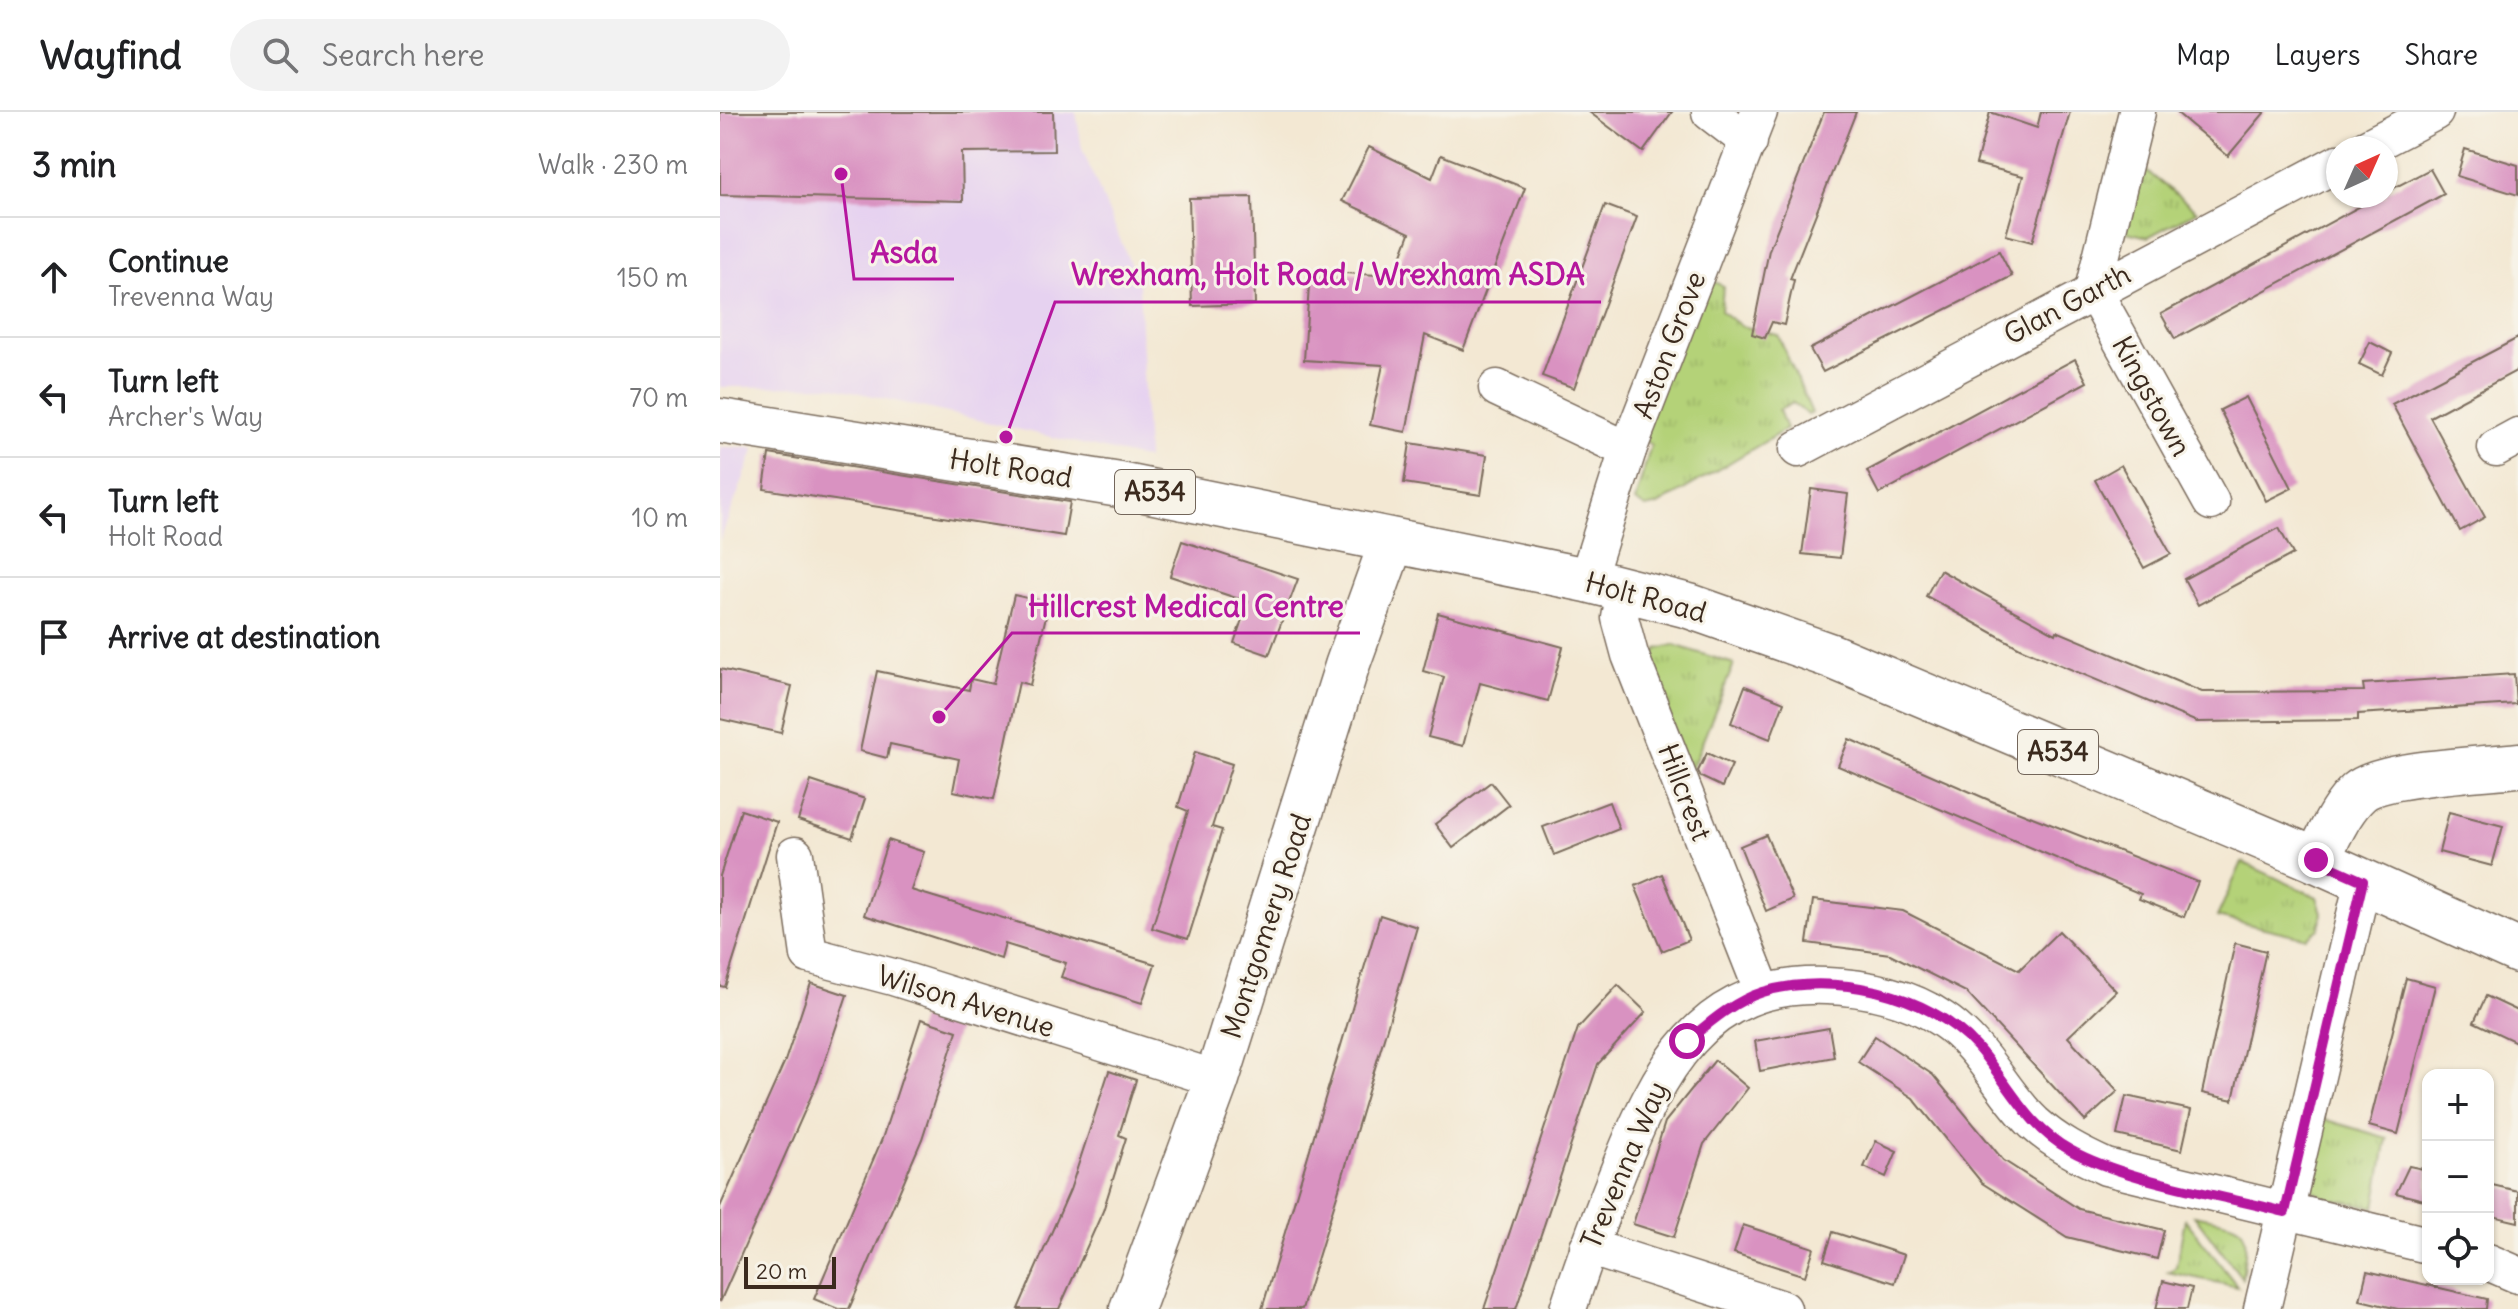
<!DOCTYPE html>
<meta charset="utf-8">
<style>
body{margin:0;font-family:Delius,sans-serif;background:#f2f2f2;color:#202124}
.controls{position:absolute;right:24px;bottom:24px;display:grid;overflow:hidden;border-radius:16px;box-shadow:0 2px 6px #0004}
.controls button{width:72px;height:72px;display:grid;place-items:center;padding:0;border:0;border-bottom:2px solid #e0e0e0;background:#fff;color:#202124;font:40px sans-serif}
.compass{position:absolute;left:1606px;top:24px;width:72px;height:72px;border-radius:50%;background:#fff;box-shadow:0 2px 6px #0004;rotate:45deg}
.scale{position:absolute;left:24px;bottom:20px;width:92px;box-sizing:border-box;padding-left:8px;border:4px solid #3b2a1e;border-top:0;font-size:22px;line-height:28px;white-space:nowrap;color:#3b2a1e;-webkit-text-stroke:6px #f7f3e8;paint-order:stroke}
.stop{position:absolute;width:24px;height:24px;margin:-18px;border:6px solid #b5179e;border-radius:50%;background:#fff}
.stop.end{background:#b5179e;border-color:#fff;box-shadow:0 2px 8px #0008}
.list{margin:0;padding:0;list-style:none}
h2{display:flex;justify-content:space-between;align-items:center;height:104px;margin:0;padding:0 32px;font-size:34px}
h2 small{font-size:26px;font-weight:400;color:#757577}
.list li{display:grid;grid-template-columns:52px 1fr auto;gap:24px;align-items:center;box-sizing:border-box;height:120px;padding:0 32px;border-top:2px solid #e0e0e0}
.list b{display:block;font-size:30px;white-space:nowrap}
.list p{margin:0;font-size:26px;white-space:nowrap;color:#757577}
.list em{font-size:26px;font-style:normal;color:#757577}
.icon{flex:none;width:44px;height:44px;fill:none;stroke:currentColor;stroke-width:2;stroke-linecap:round;stroke-linejoin:round}
.map{position:relative;flex:none;width:1798px;height:1197px;overflow:hidden}
header{display:flex;align-items:center;gap:48px;box-sizing:border-box;height:112px;padding:0 40px;background:#fff;border-bottom:2px solid #e0e0e0}
header strong{font-size:38px}
nav{display:flex;gap:44px;margin-inline-start:auto;font-size:28px}
.search{width:560px;height:72px;background:#f2f2f2;display:flex;align-items:center;gap:20px;box-sizing:border-box;padding:0 28px;border-radius:44px;color:#757577;font-size:30px}
main{display:flex}
aside{flex:1;background:#fff}
.map>svg:first-child{display:block}
.built{fill:#e6d2f0}
.grass{fill:url(#grass-tufts);stroke:#787e4b;stroke-width:2}
.building{fill:#d992c1}
.lines{fill:none;stroke-linecap:round;stroke-linejoin:round}
.minor-casing{stroke:#7b6c5d;stroke-width:39}
.tertiary-casing{stroke:#7b6c5d;stroke-width:47}
.primary-casing{stroke:#7b6c5d;stroke-width:47}
.minor{stroke:#fff;stroke-width:36}
.tertiary{stroke:#fff;stroke-width:44}
.primary{stroke:#fff;stroke-width:44}
.route{stroke:#b5179e;stroke-width:10}
.labels{text-anchor:middle;stroke-width:6;stroke-linejoin:round;paint-order:stroke}
.shield{fill:#f7f3e8;stroke:#73665b;stroke-width:2}
.shield-label{font-size:26px;font-weight:bold;fill:#3b2a1e}
.street-label{font-size:28px;fill:#3b2a1e;stroke:#f7f3e8}
.leader{fill:none;stroke:#b5179e;stroke-width:3}
.callout-dot{fill:#b5179e;stroke:#f7f3e8;stroke-width:3}
.callout-label{font-size:30px;text-anchor:middle;font-weight:bold;fill:#b5179e;stroke:#f7f3e8;stroke-width:6;stroke-linejoin:round;paint-order:stroke}
</style>
<header>
<strong>Wayfind</strong>
<div class="search"><svg class="icon" aria-label="search" viewBox="0 0 24 24"><circle cx="10" cy="10" r="6"/><path d="M15 15l6 6"/></svg>Search here</div>
<nav><a>Map</a><a>Layers</a><a>Share</a></nav>
</header>
<main>
<aside>
<h2>3 min<small>Walk · 230 m</small></h2>
<ul class="list">
<li><svg class="icon" aria-label="ahead" viewBox="0 0 24 24"><path d="M12 20V5M6 11l6-6 6 6"/></svg><div><b>Continue</b><p>Trevenna Way</p></div><em>150 m</em></li>
<li><svg class="icon" aria-label="left" viewBox="0 0 24 24"><path d="M17 20v-9H6M10 6l-5 5 5 5"/></svg><div><b>Turn left</b><p>Archer's Way</p></div><em>70 m</em></li>
<li><svg class="icon" aria-label="left" viewBox="0 0 24 24"><path d="M17 20v-9H6M10 6l-5 5 5 5"/></svg><div><b>Turn left</b><p>Holt Road</p></div><em>10 m</em></li>
<li><svg class="icon" aria-label="arrive" viewBox="0 0 24 24"><path d="M6 21V4h12l-3 4 3 4H6"/></svg><div><b>Arrive at destination</b></div></li>
</ul>
</aside>
<div class="map">
<svg width="1798" height="1197" viewBox="0 0 1798 1197">
<defs>
<pattern id="grass-tufts" width="24" height="20" patternUnits="userSpaceOnUse" patternTransform="scale(2)"><rect width="24" height="20" fill="#b4d278"/><path d="M3 7l-1-3M5 7V3M7 7l1-3M15 17l-1-3M17 17v-4M19 17l1-3" fill="none" stroke="#9cb467"/></pattern>
</defs>
<rect width="100%" height="100%" fill="#f7f3e8"/>
<filter id="ink" filterUnits="userSpaceOnUse"><feTurbulence type="fractalNoise" baseFrequency=".0125" numOctaves="2"/><feDisplacementMap in="SourceGraphic" scale="16" xChannelSelector="R" yChannelSelector="G"/><feConvolveMatrix kernelMatrix="1 2 1 2 8 2 1 2 1" color-interpolation-filters="sRGB"/></filter>
<filter id="wash" filterUnits="userSpaceOnUse"><feTurbulence type="fractalNoise" baseFrequency=".006" numOctaves="4" result="noise"/><feDisplacementMap in="SourceGraphic" scale="32" xChannelSelector="R" yChannelSelector="G"/><feGaussianBlur stdDeviation="1.8" result="paint"/><feColorMatrix in="noise" values="0 0 0 0 0 0 0 0 0 0 0 0 0 0 0 0 0 1.4 0 .05"/><feComposite in="paint" operator="in"/></filter>
<g filter="url(#wash)">
<rect width="100%" height="100%" fill="#f3e8d3"/>
<g class="built">
<polygon points="0,0 356,0 362,37 419,172 427,347 110,274 0,275"/>
<polygon points="0,335 35,336 0,428"/>
</g>
<g class="grass">
<polygon points="1410,46 1477,99 1428,125 1407,120 1400,111"/>
<polygon points="980,163 1003,174 1001,199 1021,214 1058,223 1092,301 1088,303 1073,291 1059,298 1066,317 938,393 926,396 915,389 931,333 914,322"/>
<polygon points="954,533 1014,552 969,663 930,549 938,537"/>
<polygon points="1522,750 1597,785 1602,801 1599,817 1587,826 1497,805"/>
<polygon points="1603,1007 1667,1026 1655,1095 1606,1086 1591,1078 1588,1067"/>
<path d="M1474,1103C1528,1114 1530,1110 1522,1166Z"/>
<polygon points="1465,1107 1518,1175 1448,1160 1456,1155"/>
</g>
<g id="blocks">
<g class="building">
<polygon points="0,0 333,0 334,39 242,40 243,89 0,83"/>
<polygon points="869,0 952,0 923,40"/>
<polygon points="1104,0 1136,0 1070,167 1074,168 1064,213 1052,210 1045,226 1032,222 1049,138"/>
<polygon points="1270,0 1317,16 1321,0 1350,0 1312,130 1286,123 1303,64 1256,52"/>
<polygon points="1456,0 1545,0 1508,44"/>
<polygon points="649,35 712,66 721,43 805,76 743,238 705,223 686,320 650,313 663,253 584,248 590,159 674,164 690,121 622,89"/>
<polygon points="1745,37 1798,53 1798,83 1737,64"/>
<polygon points="1710,57 1724,82 1455,227 1441,202 1659,84 1666,84 1666,80"/>
<polygon points="532,85 535,192 472,194 469,86"/>
<polygon points="885,93 917,105 854,276 822,264"/>
<polygon points="1279,139 1292,164 1103,260 1090,237"/>
<polygon points="1798,226 1798,258 1710,305 1765,405 1740,419 1672,292"/>
<polygon points="1650,230 1672,241 1662,263 1639,252"/>
<polygon points="1355,247 1367,270 1159,382 1147,359"/>
<polygon points="1526,285 1572,376 1546,389 1500,298"/>
<polygon points="690,331 767,343 761,383 684,371"/>
<polygon points="49,342 350,390 344,424 44,377"/>
<polygon points="1401,353 1451,442 1424,456 1375,368"/>
<polygon points="1091,377 1128,382 1120,446 1082,442"/>
<polygon points="1559,416 1573,442 1478,493 1464,467"/>
<polygon points="462,429 578,467 549,543 514,531 528,490 450,464"/>
<polygon points="1220,458 1336,522 1337,519 1482,580 1644,579 1643,572 1794,562 1796,592 1638,602 1638,608 1477,610 1300,536 1206,484"/>
<polygon points="294,483 329,491 310,573 299,570 274,687 233,679 239,647 170,632 167,646 140,639 157,559 249,578 251,567 273,572"/>
<polygon points="718,501 843,535 828,589 760,571 743,634 708,625 724,565 703,559"/>
<polygon points="0,557 72,574 61,621 0,607"/>
<polygon points="1025,574 1064,590 1050,627 1011,611"/>
<polygon points="1129,627 1269,688 1478,770 1464,805 1419,787 1421,782 1118,654"/>
<polygon points="475,640 512,652 492,715 502,718 468,827 432,816 468,699 458,695"/>
<polygon points="987,641 1012,653 1002,675 981,665 978,659"/>
<polygon points="91,669 145,687 132,726 78,708"/>
<polygon points="771,670 789,693 733,736 715,712"/>
<polygon points="889,690 899,717 834,743 823,715"/>
<polygon points="21,698 57,710 5,875 0,874 0,764"/>
<polygon points="1729,700 1783,714 1772,754 1719,740"/>
<polygon points="1046,723 1073,787 1046,799 1020,734"/>
<polygon points="168,728 204,740 191,778 435,852 422,891 341,865 346,851 285,832 281,847 144,803"/>
<polygon points="942,762 969,828 942,839 915,774"/>
<polygon points="1093,788 1183,799 1299,858 1339,819 1396,879 1348,925 1398,979 1365,1009 1246,880 1170,842 1087,831"/>
<polygon points="660,803 697,815 618,1080 582,1197 542,1197"/>
<polygon points="1515,831 1546,839 1513,988 1482,981"/>
<polygon points="1686,866 1715,874 1678,1022 1649,1014"/>
<polygon points="91,871 127,883 98,969 0,1190 0,1095 65,949"/>
<polygon points="898,873 926,900 878,952 796,1197 764,1197 858,916"/>
<polygon points="1766,884 1798,899 1798,931 1754,910"/>
<polygon points="201,907 237,919 202,1027 129,1197 118,1197 94,1187 162,1027"/>
<polygon points="1109,916 1114,945 1040,959 1035,929"/>
<polygon points="1155,924 1213,963 1283,1048 1359,1097 1444,1118 1437,1147 1347,1125 1262,1071 1193,986 1138,950"/>
<polygon points="995,948 1028,976 984,1032 954,1125 913,1112 945,1010"/>
<polygon points="389,959 416,968 399,1023 406,1026 383,1099 339,1197 298,1197 350,1078"/>
<polygon points="1406,984 1471,998 1462,1038 1397,1023"/>
<polygon points="1156,1029 1177,1039 1166,1065 1144,1055"/>
<polygon points="1689,1054 1708,1058 1708,1089 1676,1081"/>
<polygon points="1768,1072 1798,1079 1798,1110 1768,1103"/>
<polygon points="1023,1113 1094,1136 1085,1164 1014,1141"/>
<polygon points="1113,1120 1184,1143 1175,1171 1104,1148"/>
<polygon points="1647,1159 1767,1187 1766,1197 1678,1197 1640,1188"/>
<polygon points="1443,1169 1472,1176 1467,1197 1436,1197"/>
</g>
</g>
</g>
<g filter="url(#ink)">
<use href="#blocks" fill-opacity="0" stroke="#7b6c5d" stroke-width="2"/>
<g class="lines">
<g class="minor-casing">
<g id="minor">
<polyline points="990,0 1029,30"/>
<polyline points="1417,0 1373,178 1491,390"/>
<polyline points="1646,36 1715,0"/>
<polyline points="777,276 908,338"/>
<polyline points="1776,336 1798,324"/>
<polyline points="1078,337 1618,51"/>
<polyline points="867,468 908,338 1039,0"/>
<polyline points="905,477 900,506 910,543 1043,880"/>
<polyline points="75,743 89,843 173,865 497,967"/>
<polyline points="868,1135 1063,1197"/>
<polyline points="1768,1150 1798,1163"/>
<path d="M848,1197C863,1150 880,1105 898,1060C938,959 982,869 1107,874C1145,875 1190,885 1222,907C1263,934 1280,978 1314,1011C1336,1031 1360,1043 1386,1055L1708,1133"/>
<polyline points="1542,1197 1643,769"/>
</g>
</g>
<g class="tertiary-casing">
<g id="tertiary">
<path d="M1596,748C1609,726 1620,697 1639,680C1662,660 1764,657 1798,653"/>
<polyline points="412,1197 497,967 627,554 672,429"/>
</g>
</g>
<g class="primary-casing">
<polyline id="primary" points="0,309 400,373 867,468 969,494 1111,544 1596,748 1798,839"/>
</g>
<use href="#minor" class="minor"/>
<use href="#tertiary" class="tertiary"/>
<use href="#primary" class="primary"/>
</g>
</g>
<g class="lines" filter="url(#ink)">
<path class="route" d="M967,929C990,910 1014,889 1043,880C1111,859 1209,881 1257,935C1288,970 1307,1015 1350,1038C1406,1069 1501,1083 1565,1100L1643,769L1596,748"/>
</g>
<g class="labels">
<g class="shield">
<rect x="395" y="358" width="80" height="44" rx="6"/>
<rect x="1298" y="618" width="80" height="44" rx="6"/>
</g>
<g class="shield-label">
<text x="435" y="389">A534</text>
<text x="1338" y="649">A534</text>
</g>
<g class="street-label">
<text transform="translate(1347 192) rotate(-28)" y="10">Glan Garth</text>
<text transform="translate(949 233) rotate(-69)" y="10">Aston Grove</text>
<text transform="translate(1432 284) rotate(61)" y="10">Kingstown</text>
<text transform="translate(291 356) rotate(9)" y="10">Holt Road</text>
<text transform="translate(926 485) rotate(15)" y="10">Holt Road</text>
<text transform="translate(965 680) rotate(69)" y="10">Hillcrest</text>
<text transform="translate(546 814) rotate(-72)" y="10">Montgomery Road</text>
<text transform="translate(246 889) rotate(17)" y="10">Wilson Avenue</text>
<text transform="translate(904 1053) rotate(-67)" y="10">Trevenna Way</text>
</g>
</g>
<path class="leader" d="M121 62L134 167H234M286 325L335 190H881M219 605L292 521H640"/>
<g class="callout-dot">
<circle cx="121" cy="62" r="8"/>
<circle cx="286" cy="325" r="8"/>
<circle cx="219" cy="605" r="8"/>
</g>
<g class="callout-label">
<text x="184" y="151">Asda</text>
<text x="608" y="173">Wrexham, Holt Road / Wrexham ASDA</text>
<text x="466" y="505">Hillcrest Medical Centre</text>
</g>
</svg>
<div class="controls">
<button>+</button>
<button>−</button>
<button><svg class="icon" aria-label="locate" viewBox="0 0 24 24"><circle cx="12" cy="12" r="6"/><path d="M12 2v4M12 18v4M2 12h4M18 12h4"/></svg></button>
</div>
<svg class="compass" viewBox="-18 -18 36 36"><path d="M0-13l5 13h-10z" fill="#e53935"/><path d="M0 13l5-13h-10z" fill="#757577"/></svg>
<div class="scale">20 m</div>
<div class="stop" style="left:967px;top:929px"></div>
<div class="stop end" style="left:1596px;top:748px"></div>
</div>
</main>
